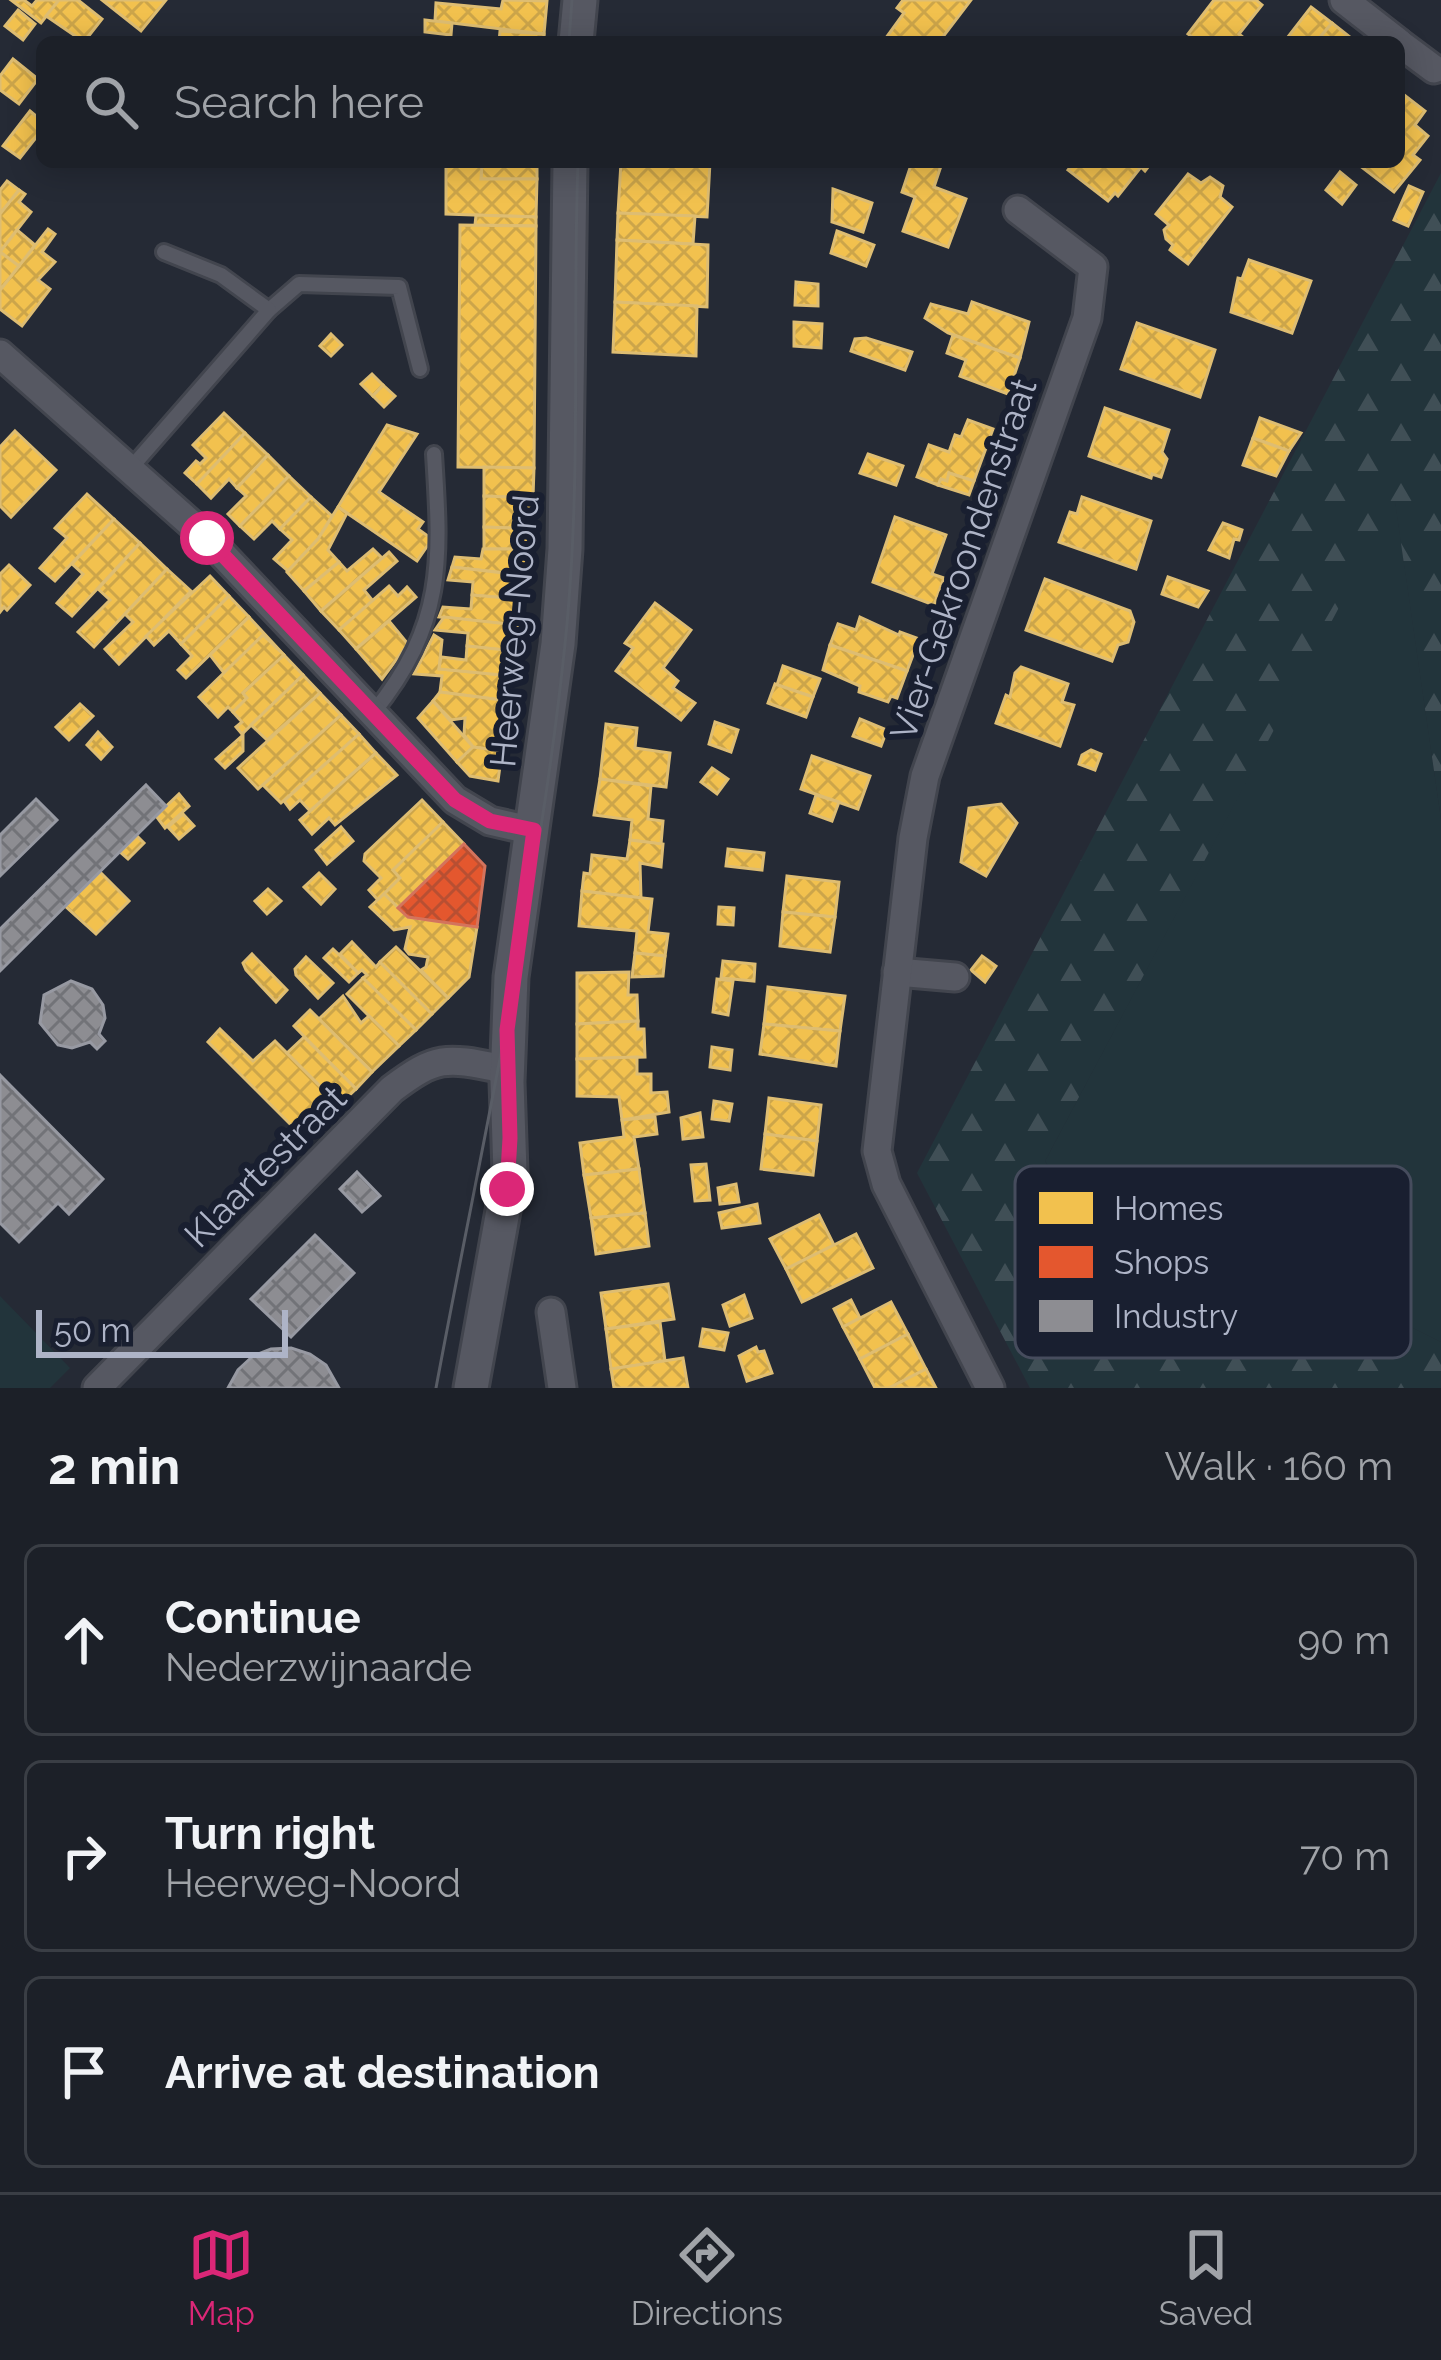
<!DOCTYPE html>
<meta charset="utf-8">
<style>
body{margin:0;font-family:Raleway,sans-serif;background:#252830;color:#f1f3f6}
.scale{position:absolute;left:36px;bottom:30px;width:252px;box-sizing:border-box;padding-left:12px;border:6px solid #aeb4c7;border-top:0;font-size:33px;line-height:42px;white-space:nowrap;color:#aeb4c7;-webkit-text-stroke:9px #191f30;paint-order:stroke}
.stop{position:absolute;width:36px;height:36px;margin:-27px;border:9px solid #db2777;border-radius:50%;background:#fff}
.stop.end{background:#db2777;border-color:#fff;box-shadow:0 3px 12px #0008}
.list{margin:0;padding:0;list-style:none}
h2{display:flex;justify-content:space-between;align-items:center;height:156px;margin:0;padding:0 48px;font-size:51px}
h2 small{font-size:39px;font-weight:400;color:#a0a3a8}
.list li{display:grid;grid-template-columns:78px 1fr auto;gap:36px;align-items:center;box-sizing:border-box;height:192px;margin:0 24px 24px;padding:0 24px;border:3px solid #3a3e45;border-radius:18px}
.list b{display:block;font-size:45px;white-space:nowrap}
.list p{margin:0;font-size:39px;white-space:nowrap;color:#a0a3a8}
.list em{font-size:39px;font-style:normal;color:#a0a3a8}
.icon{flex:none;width:66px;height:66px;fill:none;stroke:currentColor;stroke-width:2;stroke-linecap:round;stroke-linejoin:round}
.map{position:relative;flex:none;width:1441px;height:1388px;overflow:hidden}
.search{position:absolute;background:#1c2028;box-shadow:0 6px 30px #0003;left:36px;right:36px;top:36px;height:132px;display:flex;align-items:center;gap:30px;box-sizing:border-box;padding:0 42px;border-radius:18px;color:#a0a3a8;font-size:45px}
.sheet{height:804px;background:#1c2028}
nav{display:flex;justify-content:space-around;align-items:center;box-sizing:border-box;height:168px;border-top:3px solid #3a3e45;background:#1c2028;font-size:33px;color:#a0a3a8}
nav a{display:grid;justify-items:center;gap:6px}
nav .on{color:#db2777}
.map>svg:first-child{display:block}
.green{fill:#22343b}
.forest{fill:url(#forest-firs)}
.homes{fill:url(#homes-cross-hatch);stroke:#debd72;stroke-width:3}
.shops{fill:url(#shops-cross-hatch);stroke:#d4735c;stroke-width:3}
.industry{fill:url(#industry-cross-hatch);stroke:#9799a2;stroke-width:3}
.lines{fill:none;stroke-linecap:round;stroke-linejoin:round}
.service-casing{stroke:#42454e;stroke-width:20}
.minor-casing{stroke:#42454e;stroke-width:33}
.tertiary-casing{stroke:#42454e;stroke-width:39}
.service{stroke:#565862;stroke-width:14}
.minor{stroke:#565862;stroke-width:27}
.tertiary{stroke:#565862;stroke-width:33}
.tram{stroke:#595d66;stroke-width:3}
.route{stroke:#db2777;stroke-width:15}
.labels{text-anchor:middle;stroke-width:12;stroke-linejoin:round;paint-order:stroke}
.street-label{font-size:36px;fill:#aeb4c7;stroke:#191f30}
.key{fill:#191f30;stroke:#464c5d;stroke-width:3}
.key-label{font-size:33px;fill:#aeb4c7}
</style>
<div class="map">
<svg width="1441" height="1388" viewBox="0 0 1441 1388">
<defs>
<pattern id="forest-firs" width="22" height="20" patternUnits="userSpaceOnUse" patternTransform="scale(3)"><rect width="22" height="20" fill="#22343b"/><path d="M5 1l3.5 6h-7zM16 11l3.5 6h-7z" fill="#404f56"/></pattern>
<pattern id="homes-cross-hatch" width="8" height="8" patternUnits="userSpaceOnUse" patternTransform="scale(3)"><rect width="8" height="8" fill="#f2c14e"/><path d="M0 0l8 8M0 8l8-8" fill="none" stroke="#cca54a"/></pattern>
<pattern id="shops-cross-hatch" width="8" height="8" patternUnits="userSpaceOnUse" patternTransform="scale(3)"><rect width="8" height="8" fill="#e4572e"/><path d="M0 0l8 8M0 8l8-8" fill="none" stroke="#b84f32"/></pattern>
<pattern id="industry-cross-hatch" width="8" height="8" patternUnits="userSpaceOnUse" patternTransform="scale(3)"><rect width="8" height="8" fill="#8d8d92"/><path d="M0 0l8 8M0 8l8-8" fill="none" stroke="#727378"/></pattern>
</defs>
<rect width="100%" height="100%" fill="#252a35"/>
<g class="green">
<polygon points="1395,500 1441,819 1441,1342 1345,1294 1201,1257 1102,1265 1045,1161"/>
<polygon points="0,1296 70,1368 50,1388 0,1388"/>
</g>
<polygon class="forest" points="1441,173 1441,819 1395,502 1045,1161 1102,1265 1201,1257 1345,1294 1441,1342 1441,1388 1030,1388 917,1173"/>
<g class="homes">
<polygon points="11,0 24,0 32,6 37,0 59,0 41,23"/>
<polygon points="59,0 78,0 102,19 84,42 46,16"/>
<polygon points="102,0 166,0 141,31"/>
<polygon points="503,0 547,1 544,34 435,21 436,3 501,9"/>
<polygon points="903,0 971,0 939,42 883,42 904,13 897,8"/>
<polygon points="1256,0 1262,5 1239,34 1249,42 1199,42 1188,34 1214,0"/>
<polygon points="1311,7 1332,23 1316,42 1284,42"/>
<polygon points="18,10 35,24 23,40 5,26"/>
<polygon points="425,20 452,23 451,35 425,32"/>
<polygon points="1332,23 1351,38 1347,42 1316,42"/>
<polygon points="500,31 544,34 544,42 499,42"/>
<polygon points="13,59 38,79 19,104 0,90 0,76"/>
<polygon points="1399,91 1425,111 1415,125 1428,136 1413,155 1420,160 1394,192 1355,162 1399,162"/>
<polygon points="30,111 42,121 42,130 20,158 3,146"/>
<polygon points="482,162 537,162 537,179 481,179"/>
<polygon points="621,162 710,162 707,217 618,213"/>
<polygon points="912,162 941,166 934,187 966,199 948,247 903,231 915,197 902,192"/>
<polygon points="1074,162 1152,162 1145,171 1141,167 1118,196 1115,193 1108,201 1068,170"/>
<polygon points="446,165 482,165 481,179 537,179 536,217 446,214"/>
<polygon points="1340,172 1356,185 1342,204 1326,190"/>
<polygon points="1188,174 1201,183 1210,177 1223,186 1220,197 1232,207 1188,264 1170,250 1173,245 1166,239 1164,230 1169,225 1156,214"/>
<polygon points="7,181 19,190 0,214 0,190"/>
<polygon points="1409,186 1423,192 1408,226 1394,220"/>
<polygon points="833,189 872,203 863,232 832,222"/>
<polygon points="19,190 25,194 19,202 31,212 0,252 0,214"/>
<polygon points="618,213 695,216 693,244 617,240"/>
<polygon points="476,215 536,217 536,226 475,225"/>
<polygon points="460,225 536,226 534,468 458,467"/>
<polygon points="48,229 55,234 42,252 55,262 38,280 50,289 22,326 0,309 0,290"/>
<polygon points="17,230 35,245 19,266 0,252"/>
<polygon points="837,231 874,245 866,266 831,253"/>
<polygon points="617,240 708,245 707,307 615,302"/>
<polygon points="0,252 19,266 0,290"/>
<polygon points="1249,260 1311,281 1292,333 1231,312 1238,278 1242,279"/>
<polygon points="796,282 818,284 818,306 795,305"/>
<polygon points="615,302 697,306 696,356 613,352"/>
<polygon points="972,302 1029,322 1020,358 948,333 925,318 931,304 968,314"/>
<polygon points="794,322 822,324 821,348 794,346"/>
<polygon points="1137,323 1215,350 1200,397 1121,369"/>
<polygon points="331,334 342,345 331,356 320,346"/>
<polygon points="953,335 1020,358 1008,394 960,376 966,360 947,353"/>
<polygon points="866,338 912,352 905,370 851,351 855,339"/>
<polygon points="372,374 383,385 373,396 361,384"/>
<polygon points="383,385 395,396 384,407 373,396"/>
<polygon points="1105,408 1169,430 1162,452 1167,459 1161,477 1152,474 1151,478 1089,456"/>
<polygon points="224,413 245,433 197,484 185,473 196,461 200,464 206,458 193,445"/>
<polygon points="1260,418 1301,433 1289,451 1253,438"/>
<polygon points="968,420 993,429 974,481 949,473 947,481 941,479 938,485 917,477 929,445 949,452 955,435 961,437"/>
<polygon points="387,425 417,434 379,492 423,522 418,529 432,539 417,561 338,507"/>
<polygon points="15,431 56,470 11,517 0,506 0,447"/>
<polygon points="245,433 268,455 237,488 229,479 211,498 197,484"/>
<polygon points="1253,438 1289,451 1276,476 1243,465"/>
<polygon points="868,454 903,466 896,485 860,473"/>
<polygon points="268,455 289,476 240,526 228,514 246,496 237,488"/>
<polygon points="484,467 534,468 533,498 484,496"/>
<polygon points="949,473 974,481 969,495 938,485 941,479 947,481"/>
<polygon points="289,476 311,497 280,529 272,521 254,539 240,526"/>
<polygon points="87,494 114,519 55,581 40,568 67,538 55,528"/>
<polygon points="484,496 533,498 533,529 484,527"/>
<polygon points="311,497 332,516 318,539 288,571 274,559 292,540 280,529"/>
<polygon points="1082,497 1151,521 1136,569 1059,542 1070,512 1077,514"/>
<polygon points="338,507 347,513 328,550 339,562 304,591 287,572 318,539"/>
<polygon points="895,517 946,535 932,574 944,578 934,605 873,582"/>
<polygon points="114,519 140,543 72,616 57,603 83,574 72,564"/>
<polygon points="1223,523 1242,530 1239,540 1234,539 1229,558 1209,550"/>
<polygon points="484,527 533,529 532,549 484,549"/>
<polygon points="140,543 167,569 94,647 78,632 110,600 98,589"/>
<polygon points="373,549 382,558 321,611 304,591 339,562 347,571"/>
<polygon points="483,549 532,549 530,570 523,575 452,567 455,557 481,559"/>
<polygon points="389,552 397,561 364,590 373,601 339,630 321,611"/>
<polygon points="9,565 30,585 7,610 4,607 0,612 0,574"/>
<polygon points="452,567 521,575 519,599 472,595 473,582 448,580"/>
<polygon points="167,569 191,591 119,664 105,649 133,622 125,614"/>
<polygon points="210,576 229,596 181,644 169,631 154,645 146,636"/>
<polygon points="1168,577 1208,591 1198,607 1162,594"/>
<polygon points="1045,579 1130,611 1134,622 1128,642 1118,645 1112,661 1026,630"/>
<polygon points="389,586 398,596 407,587 416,597 356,649 339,630"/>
<polygon points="472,595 519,599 517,625 439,617 443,607 471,609"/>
<polygon points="229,596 249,617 186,678 178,670 192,656 181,644"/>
<polygon points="655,603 691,630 663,668 678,681 673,688 695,703 681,720 616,671 633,648 625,643"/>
<polygon points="249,617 284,655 263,635 224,673 210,655"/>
<polygon points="444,617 517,625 514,651 467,646 468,633 435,630"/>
<polygon points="860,617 899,635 900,632 919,639 907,671 830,645 838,624 856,630"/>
<polygon points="389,621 408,644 382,679 356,649"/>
<polygon points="263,635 284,655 243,693 247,698 233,712 228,707 218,717 199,697"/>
<polygon points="434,635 442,640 439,669 512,676 509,701 440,692 442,676 414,674"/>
<polygon points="830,645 907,671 897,698 891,696 888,702 859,692 860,686 823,670"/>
<polygon points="467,646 514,651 512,676 439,669 441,657 466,660"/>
<polygon points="284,655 303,675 242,734 236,727 242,722 233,712 247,698 243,693"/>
<polygon points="783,666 820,679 813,697 777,685"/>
<polygon points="1021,667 1068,684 1062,702 1074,705 1060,746 996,723 1006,695 1010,697 1015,673"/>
<polygon points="303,675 320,693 267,740 251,725"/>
<polygon points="775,684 813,697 806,717 768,703"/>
<polygon points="440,692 509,701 502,751 473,747 464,735 465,718 451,720 433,701"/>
<polygon points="320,693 341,715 258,789 238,768"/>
<polygon points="433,701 473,747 457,762 418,718"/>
<polygon points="80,704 93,716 69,740 56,727"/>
<polygon points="341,715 359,734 281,803 263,785"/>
<polygon points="860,719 887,730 881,746 853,736"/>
<polygon points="715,722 738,730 731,752 709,744"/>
<polygon points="606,724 637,728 635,748 670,753 666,787 600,779"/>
<polygon points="98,732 112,747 101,759 87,745"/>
<polygon points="359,734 376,753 310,811 300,800 290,809 284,801"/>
<polygon points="243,735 243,751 225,768 216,759"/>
<polygon points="473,747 502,751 498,781 470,776 457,762"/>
<polygon points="1091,750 1101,754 1095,770 1079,764 1082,755"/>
<polygon points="376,753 397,775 335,825 329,818 312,834 300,820"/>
<polygon points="812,756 870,776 858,809 801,789"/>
<polygon points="712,768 728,779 717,794 701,782"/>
<polygon points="600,779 651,786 648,819 663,821 661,844 630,840 632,820 594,815"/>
<polygon points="179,794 189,806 165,828 156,816"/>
<polygon points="816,795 839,802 832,821 810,813"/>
<polygon points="422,800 443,822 393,870 400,878 378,900 369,890 381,878 364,861 365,854"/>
<polygon points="1001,804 1017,823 986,876 961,862 969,808"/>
<polygon points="183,814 194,826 179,839 168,827"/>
<polygon points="443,822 464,844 398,908 384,894 400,878 393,870"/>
<polygon points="341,827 353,841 327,864 316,850"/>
<polygon points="137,836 144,843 128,859 120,852"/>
<polygon points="630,840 663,844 661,867 640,863 641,898 582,891 584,873 590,874 592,855 627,859"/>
<polygon points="728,849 764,853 762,870 726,866"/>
<polygon points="100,872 129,901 96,934 65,906"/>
<polygon points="319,873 335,889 321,904 304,887"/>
<polygon points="787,876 839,882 835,917 783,912"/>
<polygon points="268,889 281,901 267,914 255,901"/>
<polygon points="582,891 652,899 648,932 668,934 665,956 635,953 637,931 579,926"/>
<polygon points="384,894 408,917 477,927 469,977 448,998 421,970 426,967 428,957 409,954 405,949 410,927 394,930 370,907"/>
<polygon points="719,907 734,908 733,925 718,924"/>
<polygon points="783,912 835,917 830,952 780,946"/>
<polygon points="352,942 376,967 380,962 432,1014 416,1030 363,978 367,975 362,970 358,973 340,954"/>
<polygon points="396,947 448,998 432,1014 380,962"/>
<polygon points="333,949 358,973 349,982 324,958"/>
<polygon points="635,953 665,956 663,976 632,977"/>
<polygon points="252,954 287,990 276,1002 246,970 243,963"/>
<polygon points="982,956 996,966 985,982 971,970"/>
<polygon points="306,957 333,983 318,998 296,975 295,969"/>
<polygon points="723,961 755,964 754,981 721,978"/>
<polygon points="629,972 628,995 637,995 638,1021 577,1024 577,973"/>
<polygon points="363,978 416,1030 399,1046 347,994"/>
<polygon points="717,979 733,981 728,1015 713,1012"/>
<polygon points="768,987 845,996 840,1031 764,1024"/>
<polygon points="343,996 361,1023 369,1016 399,1046 372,1072 319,1019"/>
<polygon points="310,1010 372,1072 356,1089 294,1026"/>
<polygon points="638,1021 638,1029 644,1029 645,1057 577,1059 577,1024"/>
<polygon points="764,1024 840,1031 836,1066 760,1054"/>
<polygon points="220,1029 253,1061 275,1041 339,1105 305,1139 208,1042"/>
<polygon points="304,1037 356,1089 339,1105 287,1053"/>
<polygon points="712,1047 732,1050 730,1070 710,1067"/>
<polygon points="637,1057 637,1074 651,1074 651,1093 667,1092 669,1112 622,1120 619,1097 577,1096 577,1059"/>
<polygon points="769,1098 821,1105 817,1141 765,1134"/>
<polygon points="714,1101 732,1104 729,1121 712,1119"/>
<polygon points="700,1113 703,1137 683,1139 681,1118"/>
<polygon points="655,1117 657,1134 634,1137 639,1169 584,1175 580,1143 624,1137 622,1120"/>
<polygon points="765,1134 817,1141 813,1175 761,1169"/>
<polygon points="706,1164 710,1200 695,1201 691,1165"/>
<polygon points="639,1169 645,1213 591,1218 584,1175"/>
<polygon points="736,1184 739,1202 720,1204 718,1188"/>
<polygon points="757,1204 760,1223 722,1228 719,1213"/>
<polygon points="645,1213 649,1246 596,1254 591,1218"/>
<polygon points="819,1215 834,1245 786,1269 770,1239"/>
<polygon points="856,1234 873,1268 802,1302 786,1269"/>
<polygon points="668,1284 674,1319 606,1329 601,1293"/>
<polygon points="744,1295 752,1318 730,1326 723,1305"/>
<polygon points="851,1300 860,1318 843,1327 834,1309"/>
<polygon points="891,1302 908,1334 860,1359 843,1327"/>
<polygon points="660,1322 665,1361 611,1369 606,1329"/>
<polygon points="703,1329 728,1333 724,1350 700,1346"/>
<polygon points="908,1334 926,1369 889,1388 875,1388 860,1359"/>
<polygon points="756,1347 758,1352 764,1351 772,1373 747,1381 739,1356"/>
<polygon points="683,1358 688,1388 614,1388 611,1369"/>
<polygon points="926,1369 936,1388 889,1388"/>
</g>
<polygon class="shops" points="464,844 485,866 477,927 408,917 398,908"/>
<g class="industry">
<polygon points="146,785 166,806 0,971 0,929"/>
<polygon points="36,799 57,820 0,876 0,835"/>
<polygon points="71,981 92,989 103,1005 105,1018 99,1034 105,1041 97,1049 90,1042 72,1048 58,1045 40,1023 44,995"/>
<polygon points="0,1075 103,1179 69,1214 58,1203 19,1242 0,1223"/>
<polygon points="357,1172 380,1196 362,1212 340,1189"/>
<polygon points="315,1235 354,1273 291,1337 251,1299"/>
<polygon points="291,1348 310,1354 326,1365 339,1388 228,1388 238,1370 253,1356 271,1349"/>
</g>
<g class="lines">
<g class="service-casing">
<g id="service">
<polyline points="269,310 299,284 399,287 420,369"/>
<polyline points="130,469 269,310 221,275 164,252"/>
<path d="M373,713C445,624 441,562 434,454"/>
</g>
</g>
<g class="minor-casing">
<g id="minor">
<polyline points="1344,0 1398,42"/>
<polyline points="1399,43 1434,69"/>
<polyline points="0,354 207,538 455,800 490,821 534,831"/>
<polyline points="897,972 955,977"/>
<polyline points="551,1312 562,1388"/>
<path d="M97,1388L392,1089C436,1056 445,1057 499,1068L507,1082"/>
<polyline points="990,1388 886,1184 877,1151 913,838 925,776 1087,318 1093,267 1018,210"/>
</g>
</g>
<g class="tertiary-casing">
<g id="tertiary">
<polyline points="576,42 580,0"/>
<polyline points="471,1388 510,1172 507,1082 511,977 558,644 565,549 570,162"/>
</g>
</g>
<use href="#service" class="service"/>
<use href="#minor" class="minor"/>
<use href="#tertiary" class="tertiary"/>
<g class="tram">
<polyline points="569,42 572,0"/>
<path d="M436,1388C482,1140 539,895 565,644C582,484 572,322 578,162"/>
</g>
</g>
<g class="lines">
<polyline class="route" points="207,538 455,800 490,821 534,830 507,1030 510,1138 507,1189"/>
</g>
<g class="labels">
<g class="street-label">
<text transform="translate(963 559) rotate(-71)" y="13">Vier-Gekroondenstraat</text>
<text transform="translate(514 631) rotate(-85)" y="13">Heerweg-Noord</text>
<text transform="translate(265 1166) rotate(-45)" y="13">Klaartestraat</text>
</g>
</g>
<rect x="1015" y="1166" width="396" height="192" rx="18" class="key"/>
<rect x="1039" y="1192" width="54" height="32" fill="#f2c14e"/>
<rect x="1039" y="1246" width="54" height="32" fill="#e4572e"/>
<rect x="1039" y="1300" width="54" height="32" fill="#8d8d92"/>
<g class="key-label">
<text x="1114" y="1220">Homes</text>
<text x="1114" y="1274">Shops</text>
<text x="1114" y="1328">Industry</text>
</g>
</svg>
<div class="scale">50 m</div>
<div class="stop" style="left:207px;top:538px"></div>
<div class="stop end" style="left:507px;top:1189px"></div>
<div class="search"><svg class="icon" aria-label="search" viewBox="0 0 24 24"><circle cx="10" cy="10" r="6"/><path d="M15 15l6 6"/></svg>Search here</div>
</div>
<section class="sheet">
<h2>2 min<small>Walk · 160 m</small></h2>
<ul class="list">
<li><svg class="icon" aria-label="ahead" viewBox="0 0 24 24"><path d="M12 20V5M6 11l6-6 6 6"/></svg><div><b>Continue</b><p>Nederzwijnaarde</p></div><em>90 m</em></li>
<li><svg class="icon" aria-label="right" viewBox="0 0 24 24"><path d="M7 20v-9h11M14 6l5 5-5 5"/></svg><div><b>Turn right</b><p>Heerweg-Noord</p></div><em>70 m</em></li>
<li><svg class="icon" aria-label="arrive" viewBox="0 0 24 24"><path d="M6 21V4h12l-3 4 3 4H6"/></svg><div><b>Arrive at destination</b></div></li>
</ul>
</section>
<nav>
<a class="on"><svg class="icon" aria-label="map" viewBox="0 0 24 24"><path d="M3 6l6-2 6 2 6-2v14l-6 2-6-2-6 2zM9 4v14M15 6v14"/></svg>Map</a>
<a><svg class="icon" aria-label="directions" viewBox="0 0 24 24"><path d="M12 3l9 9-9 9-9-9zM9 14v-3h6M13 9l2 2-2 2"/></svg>Directions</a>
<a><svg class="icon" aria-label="saved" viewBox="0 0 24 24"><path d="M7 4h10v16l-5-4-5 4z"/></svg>Saved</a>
</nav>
